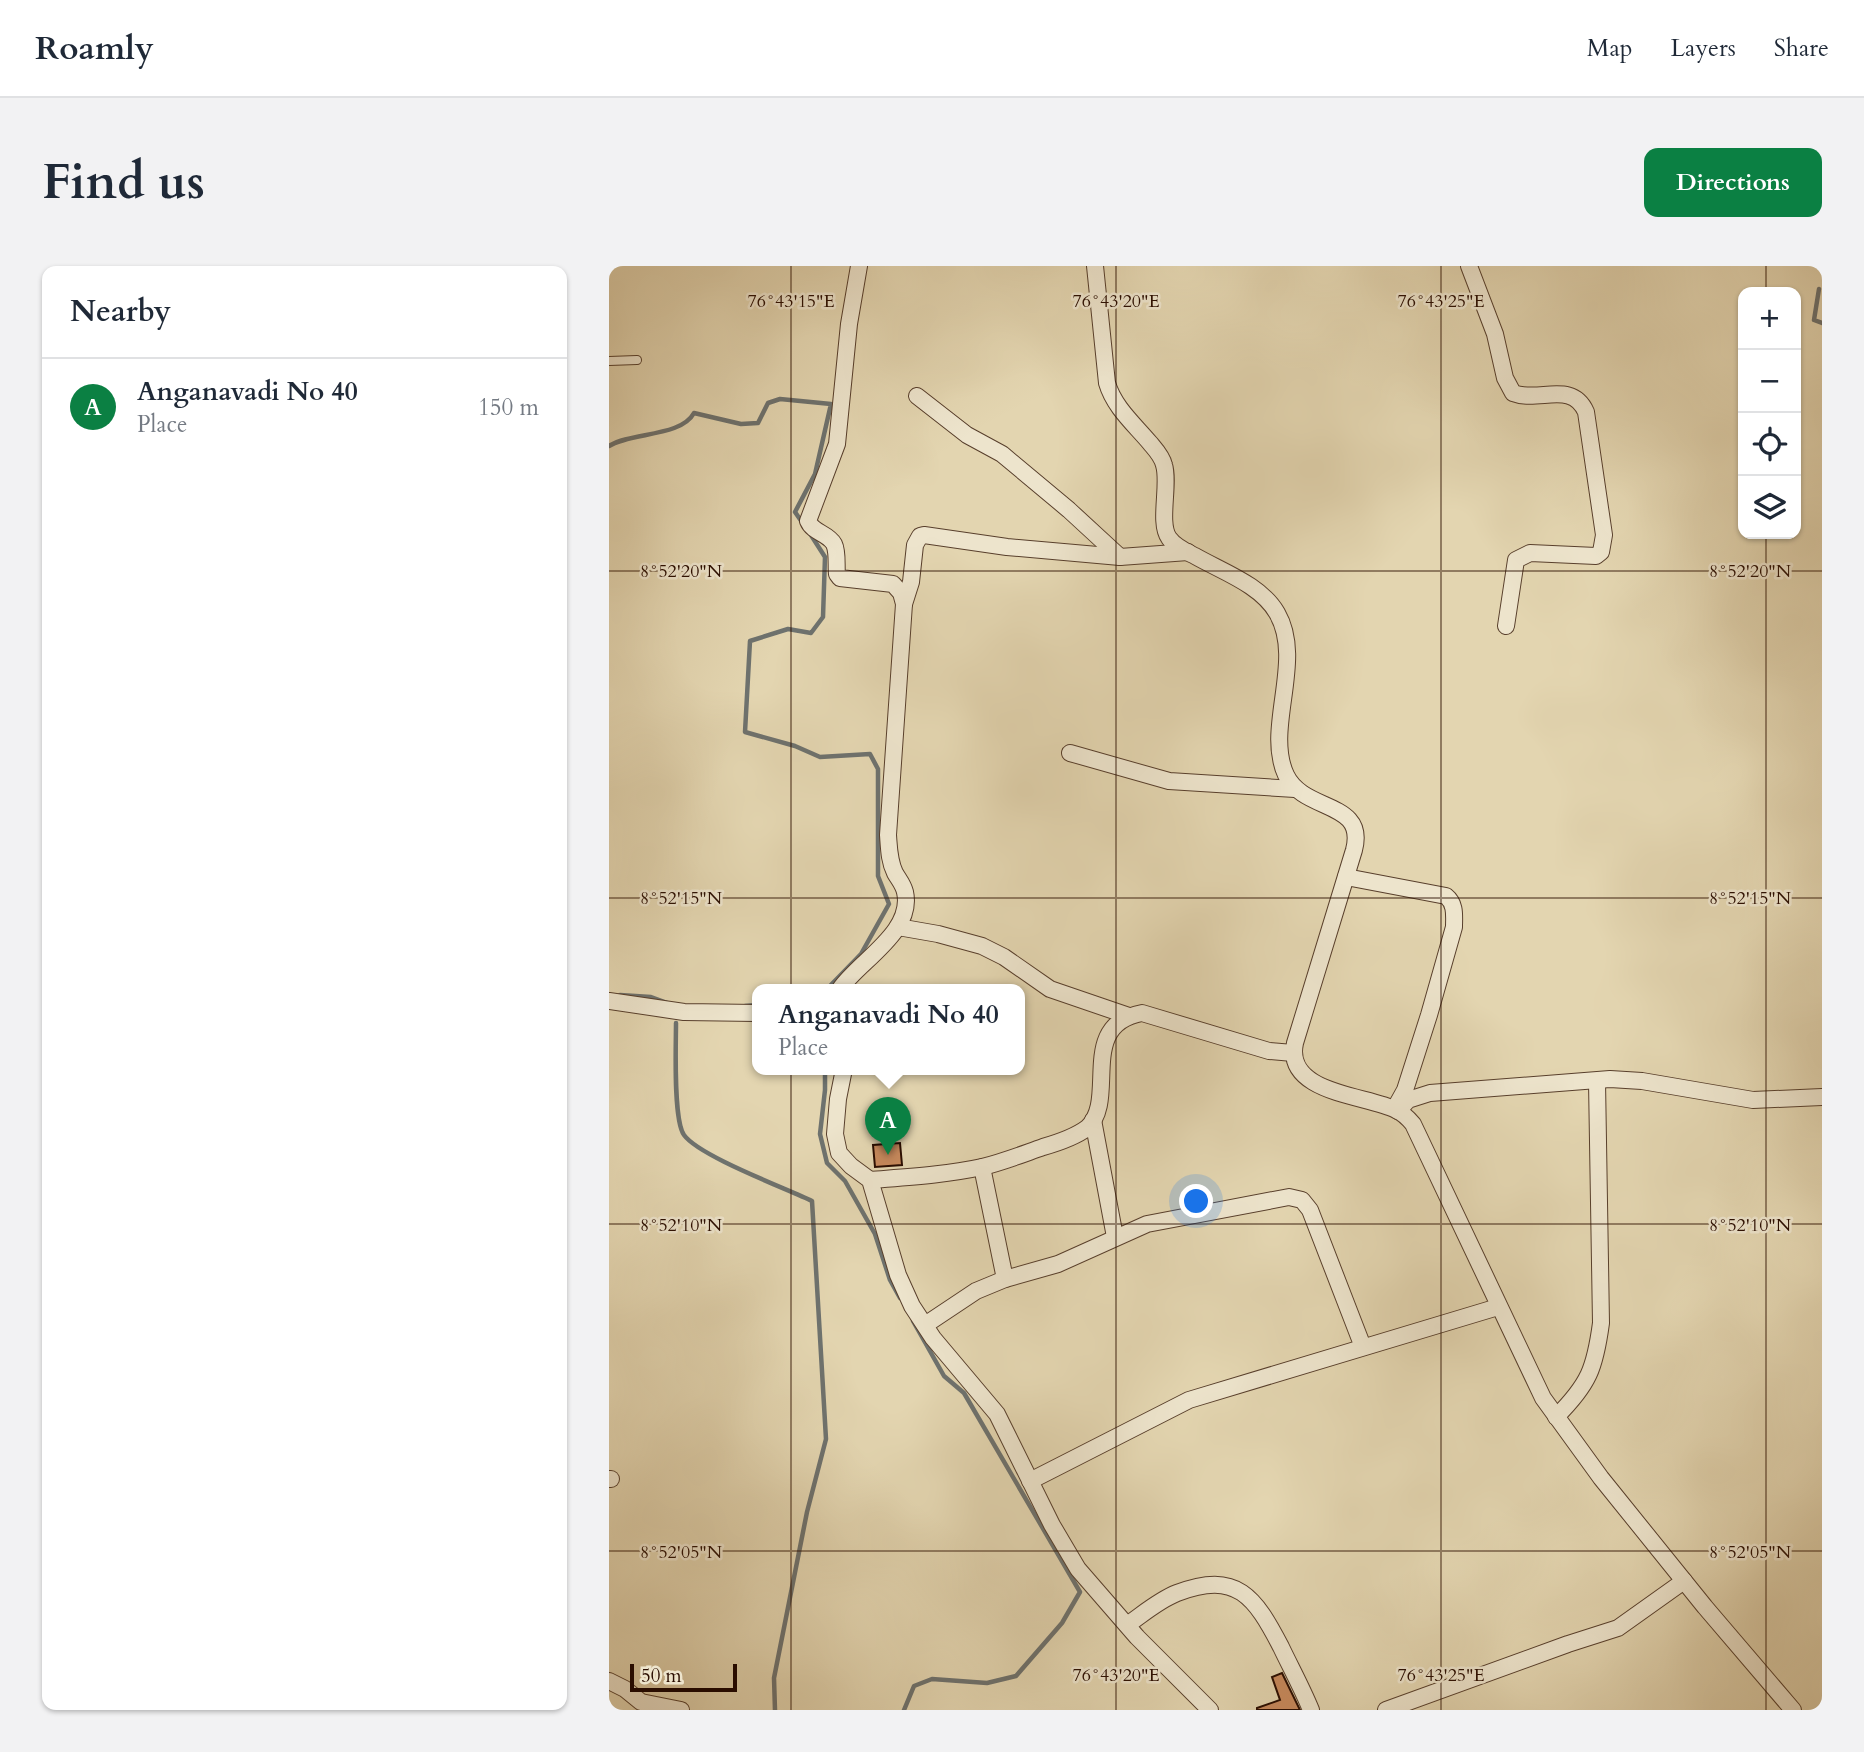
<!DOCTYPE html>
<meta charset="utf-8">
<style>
body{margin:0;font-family:Cardo,serif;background:#f2f2f3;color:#1f2937}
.controls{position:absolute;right:21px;top:21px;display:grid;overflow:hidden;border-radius:14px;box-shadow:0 2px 5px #0004}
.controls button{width:63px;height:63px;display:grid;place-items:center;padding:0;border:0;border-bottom:2px solid #e0e1e3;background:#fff;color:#1f2937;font:35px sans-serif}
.scale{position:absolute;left:21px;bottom:18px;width:107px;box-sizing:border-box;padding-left:7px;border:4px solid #2a0d00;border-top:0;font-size:19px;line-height:24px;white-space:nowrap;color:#2a0d00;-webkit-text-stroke:5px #ede4cc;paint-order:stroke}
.you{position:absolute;left:588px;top:936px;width:24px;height:24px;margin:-18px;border:5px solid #fff;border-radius:50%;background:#1a73e8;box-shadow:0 0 0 10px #1a73e833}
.badge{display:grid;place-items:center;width:46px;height:46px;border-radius:50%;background:#0b8043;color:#fff;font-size:23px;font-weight:700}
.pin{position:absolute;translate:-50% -58px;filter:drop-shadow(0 2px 4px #0008)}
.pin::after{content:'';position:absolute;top:37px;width:24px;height:21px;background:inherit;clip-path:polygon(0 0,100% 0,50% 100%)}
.popup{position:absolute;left:143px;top:718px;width:273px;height:91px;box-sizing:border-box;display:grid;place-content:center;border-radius:14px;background:#fff;filter:drop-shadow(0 2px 5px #0005);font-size:23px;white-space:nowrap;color:#747a83}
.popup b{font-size:26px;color:#1f2937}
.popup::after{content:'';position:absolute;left:50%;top:100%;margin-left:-14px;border:14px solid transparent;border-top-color:#fff}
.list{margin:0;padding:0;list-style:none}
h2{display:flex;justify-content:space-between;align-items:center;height:91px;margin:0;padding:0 28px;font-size:30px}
h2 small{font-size:23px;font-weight:400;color:#747a83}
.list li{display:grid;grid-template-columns:46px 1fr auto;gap:21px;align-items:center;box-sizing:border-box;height:98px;padding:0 28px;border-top:2px solid #e0e1e3}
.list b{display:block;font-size:26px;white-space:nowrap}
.list p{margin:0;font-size:23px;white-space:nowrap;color:#747a83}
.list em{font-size:23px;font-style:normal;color:#747a83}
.icon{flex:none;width:38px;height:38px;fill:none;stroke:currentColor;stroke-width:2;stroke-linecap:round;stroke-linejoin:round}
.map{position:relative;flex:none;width:1213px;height:1444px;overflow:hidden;border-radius:14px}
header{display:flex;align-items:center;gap:42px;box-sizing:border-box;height:98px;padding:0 35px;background:#fff;border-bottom:2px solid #e0e1e3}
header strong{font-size:33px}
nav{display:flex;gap:38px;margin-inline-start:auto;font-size:24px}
.intro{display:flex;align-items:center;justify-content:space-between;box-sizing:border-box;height:168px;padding:0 42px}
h1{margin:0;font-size:49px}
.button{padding:18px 32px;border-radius:14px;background:#0b8043;color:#fff;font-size:24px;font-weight:700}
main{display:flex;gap:42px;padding:0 42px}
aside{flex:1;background:#fff;border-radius:14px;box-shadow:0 2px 5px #0004}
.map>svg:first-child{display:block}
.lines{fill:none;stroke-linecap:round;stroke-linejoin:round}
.stream{stroke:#6e726e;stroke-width:4.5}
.building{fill:#c88a5d;stroke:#2a0d00;stroke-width:2}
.service-casing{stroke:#583f2c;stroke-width:10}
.minor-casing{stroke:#583f2c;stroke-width:18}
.service{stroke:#ede4cc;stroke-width:8}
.minor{stroke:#ede4cc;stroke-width:16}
.ticks{fill:none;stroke:#2a0d00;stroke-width:2;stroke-opacity:0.45}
.ticks-label{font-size:18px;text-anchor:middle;fill:#2a0d00;stroke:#ede4cc;stroke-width:5;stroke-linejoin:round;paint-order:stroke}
</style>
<header>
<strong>Roamly</strong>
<nav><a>Map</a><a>Layers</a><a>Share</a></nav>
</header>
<div class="intro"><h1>Find us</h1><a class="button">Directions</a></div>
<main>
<aside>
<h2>Nearby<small></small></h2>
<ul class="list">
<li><span class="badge">A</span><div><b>Anganavadi No 40</b><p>Place</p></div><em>150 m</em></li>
</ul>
</aside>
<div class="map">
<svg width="1213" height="1444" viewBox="0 0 1213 1444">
<rect width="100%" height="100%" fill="#e3d5b0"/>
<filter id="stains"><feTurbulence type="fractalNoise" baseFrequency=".00286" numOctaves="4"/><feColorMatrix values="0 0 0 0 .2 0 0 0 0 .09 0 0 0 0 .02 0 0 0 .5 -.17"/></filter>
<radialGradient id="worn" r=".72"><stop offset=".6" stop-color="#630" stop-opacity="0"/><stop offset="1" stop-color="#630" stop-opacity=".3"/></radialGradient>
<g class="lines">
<g class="stream">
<polyline points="1210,23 1205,54 1213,57"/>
<path d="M0,180C22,166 72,171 85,147L132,158L149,157L159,137L171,133L222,138L206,208L186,246L195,259"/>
<polyline points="200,266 216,291 214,351 202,367 179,363 141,375 136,466 186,480 211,491 261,488 269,503 269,610 280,638 252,688 218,723"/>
<polyline points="11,729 42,731 61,738"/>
<polyline points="136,740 148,739"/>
<path d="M67,757C67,778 64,854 75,869C90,890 176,922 203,935L217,1173L198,1246L165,1412L166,1444"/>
<polyline points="216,803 216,824 211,868 218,897 236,915 266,968 281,1014 291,1032"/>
<polyline points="295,1444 305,1420 323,1413 378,1417 407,1410 453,1357 471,1326 355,1127 335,1110 304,1055"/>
</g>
</g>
<g class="building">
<polygon points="291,877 293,899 266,901 264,879"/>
<polygon points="673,1407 691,1444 648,1444 648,1442 671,1434 663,1411"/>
</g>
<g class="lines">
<g class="service-casing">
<polyline id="service" points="0,95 28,94"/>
</g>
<g class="minor-casing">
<g id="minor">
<path d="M486,0L498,117C505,141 525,158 541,177C546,183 553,190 555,199C561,218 549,257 560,272C566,281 578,286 586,290C614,306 652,319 668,347C696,395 655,462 677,509C695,547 758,534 745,584L686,777C675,828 758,829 787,844C794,847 799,852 804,858L934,1132L992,1212L1096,1341L1184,1444"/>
<path d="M860,0L886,68L896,112L904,127C930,137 963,114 977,146L995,269L992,286L987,290L921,287L907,294L897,360"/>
<polyline points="308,130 358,169 393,188 460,244 511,291"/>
<polyline points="295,338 302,316 306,279 311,270 315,269 398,281 511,291 579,286"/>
<polyline points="461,487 560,515 686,523"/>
<path d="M737,611L837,630C847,638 845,650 845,661L820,749L796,824L786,842"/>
<polyline points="289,661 329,668 373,680 395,691 441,723 520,750"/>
<path d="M231,723C250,695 305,666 296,626C294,618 290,614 286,607C280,595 280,582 279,569L295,338L292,327L284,318L231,312L228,308C227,300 229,286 225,278C219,267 204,267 199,255L228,178L240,58L250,0"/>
<polyline points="0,735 75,746 148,747"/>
<polyline points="235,803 229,833 226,868 230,887 242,900 261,914 289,1009 303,1040 324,1072 388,1148 443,1259 469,1303 528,1371 601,1444"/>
<polyline points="789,845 799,834 821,827 1001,813 1033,815 1144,834 1213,831"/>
<polyline points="484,854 506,971"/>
<polyline points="373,901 396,1013"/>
<path d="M261,914C298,911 336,909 373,901C394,896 414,888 434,881C448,877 466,871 478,862C510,834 467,759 533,747L660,785L684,787"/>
<polyline points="316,1059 367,1025 396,1013 449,998 538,958 680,931 693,934 701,944 754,1081"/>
<path d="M947,1151C980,1118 986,1102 992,1057L988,815"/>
<polyline points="0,1213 2,1213"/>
<polyline points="421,1215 580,1134 889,1041"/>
<path d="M518,1359C534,1348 550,1334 568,1327C628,1304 646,1331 672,1381C682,1402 693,1422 702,1444"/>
<polyline points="0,1415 16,1423 32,1436 72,1444"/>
<polyline points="777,1444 959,1378 1009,1362 1075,1315"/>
</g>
</g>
<use href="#service" class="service"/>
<use href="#minor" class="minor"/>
</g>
<path class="ticks" d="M182,0V1444M507,0V1444M832,0V1444M1157,0V26M1157,268V1444M0,305H1213M0,632H1213M0,958H1213M0,1285H1213"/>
<g class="ticks-label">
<text x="182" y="41">76°43'15"E</text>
<text x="507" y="41">76°43'20"E</text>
<text x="832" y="41">76°43'25"E</text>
<text x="72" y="311">8°52'20"N</text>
<text x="1141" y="311">8°52'20"N</text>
<text x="72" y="638">8°52'15"N</text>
<text x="1141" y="638">8°52'15"N</text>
<text x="72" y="965">8°52'10"N</text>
<text x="1141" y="965">8°52'10"N</text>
<text x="72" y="1292">8°52'05"N</text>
<text x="1141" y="1292">8°52'05"N</text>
<text x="507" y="1415">76°43'20"E</text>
<text x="832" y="1415">76°43'25"E</text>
</g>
<rect width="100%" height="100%" filter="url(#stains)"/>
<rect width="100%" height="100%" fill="url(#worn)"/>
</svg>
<div class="controls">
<button>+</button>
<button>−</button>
<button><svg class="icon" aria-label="locate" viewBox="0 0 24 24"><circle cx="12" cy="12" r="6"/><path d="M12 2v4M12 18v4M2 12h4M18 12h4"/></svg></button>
<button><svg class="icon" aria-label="layers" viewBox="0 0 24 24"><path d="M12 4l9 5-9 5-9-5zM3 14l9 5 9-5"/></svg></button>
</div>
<div class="scale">50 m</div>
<div class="you"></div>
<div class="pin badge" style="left:279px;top:889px">A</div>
<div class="popup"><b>Anganavadi No 40</b>Place</div>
</div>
</main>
